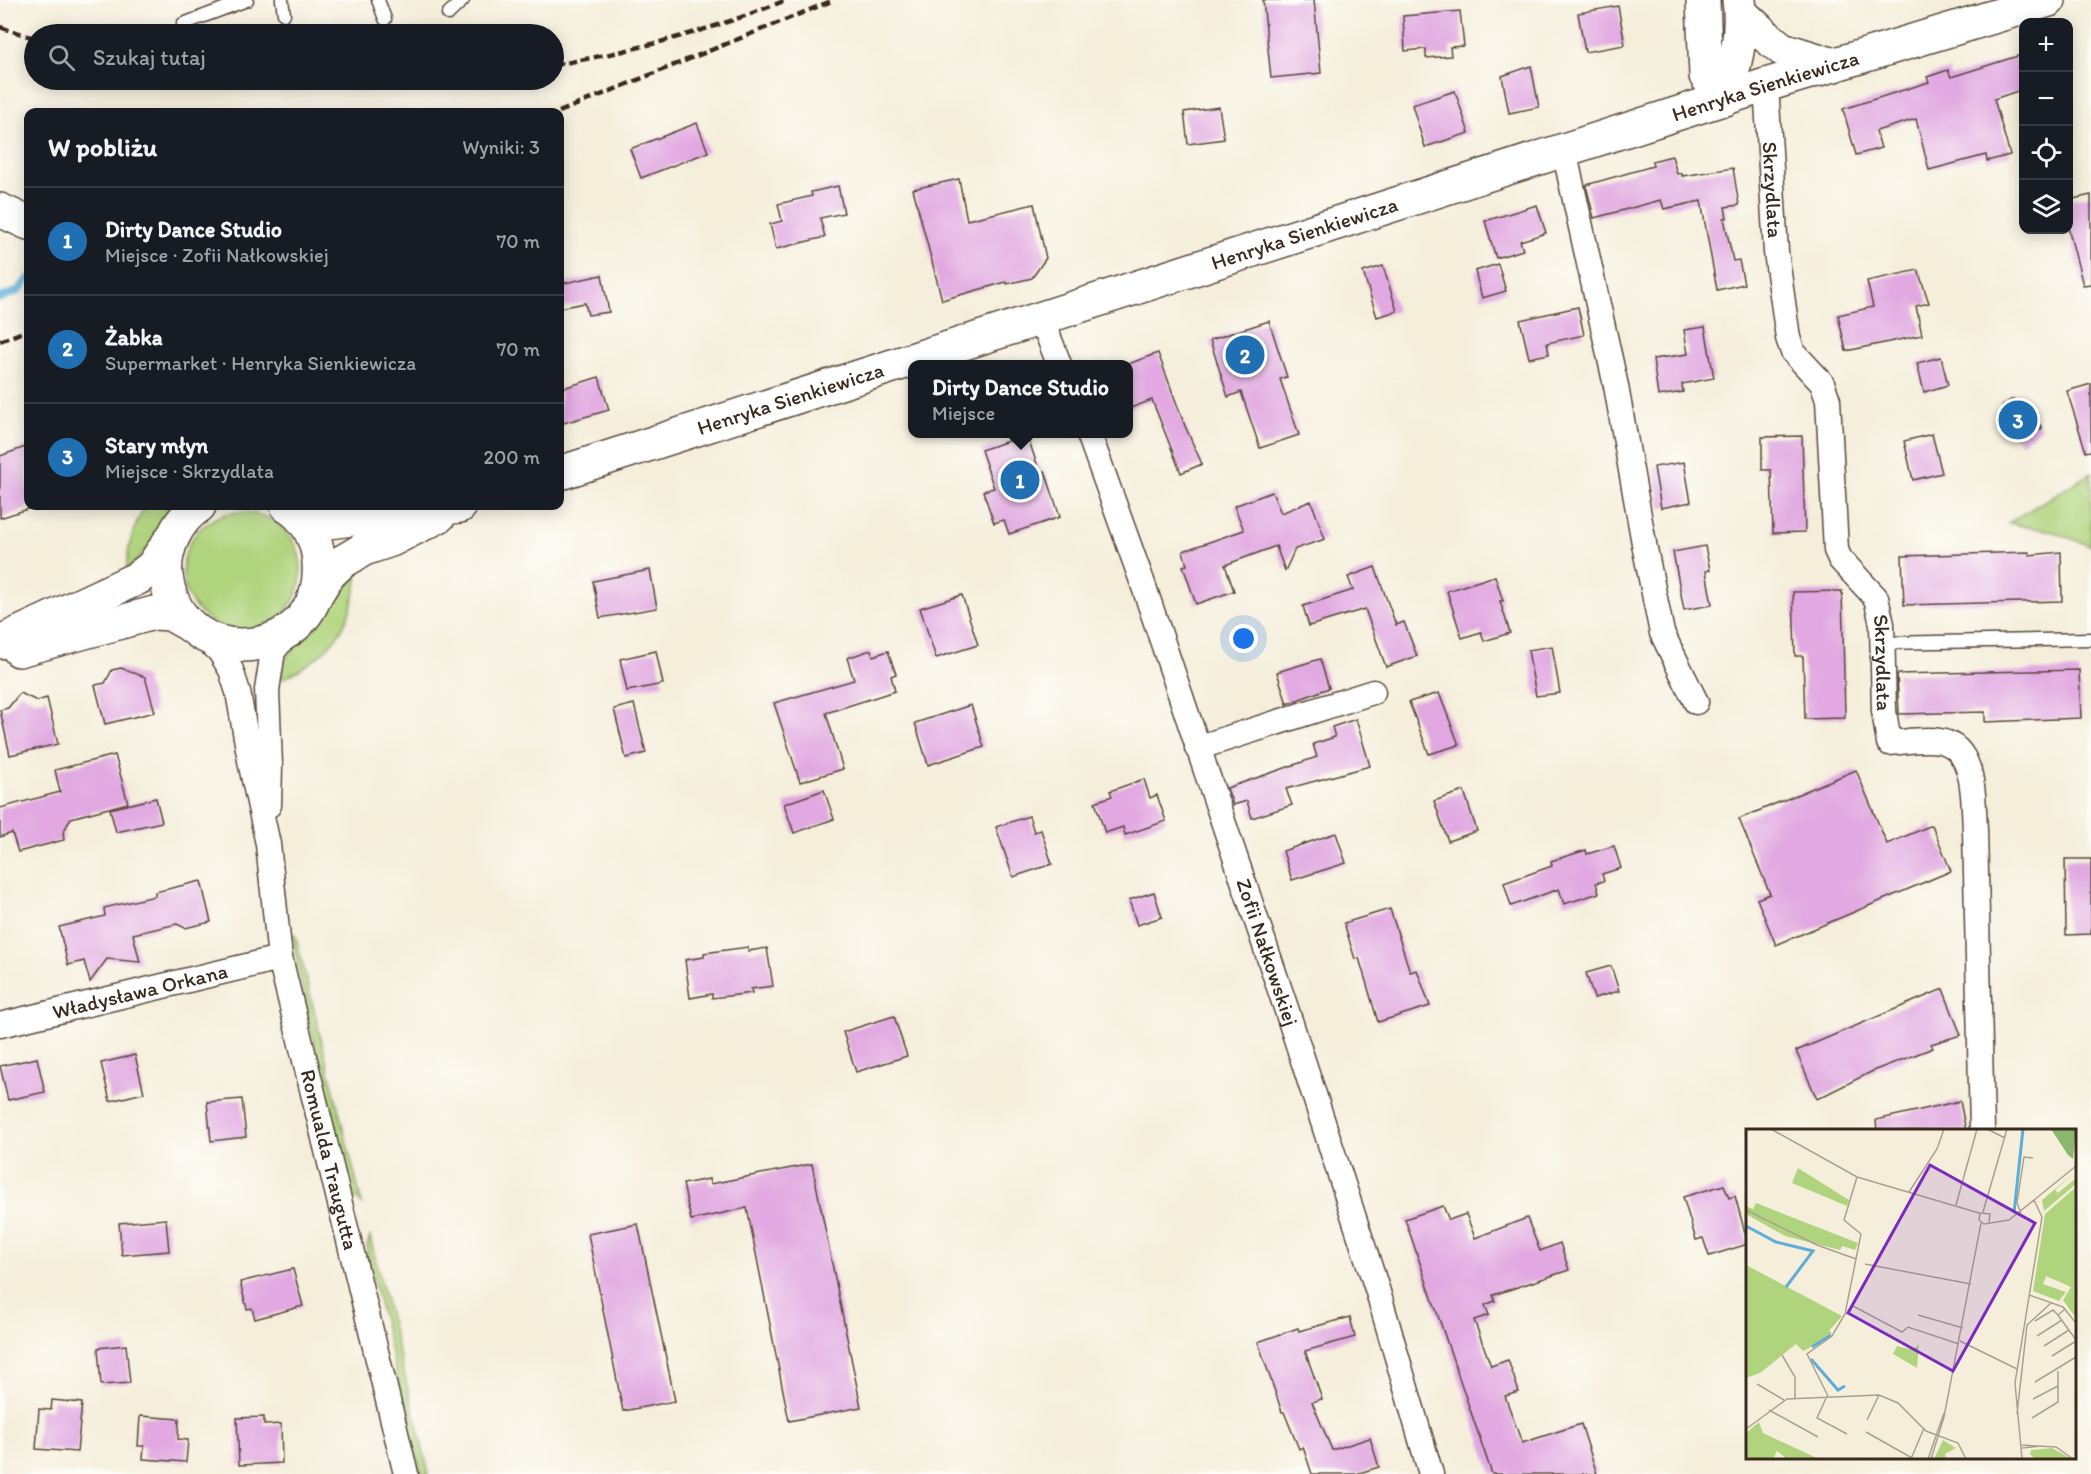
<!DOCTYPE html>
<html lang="pl">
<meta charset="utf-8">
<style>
body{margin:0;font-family:Itim,sans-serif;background:#20242c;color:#f1f3f6}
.controls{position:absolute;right:18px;top:18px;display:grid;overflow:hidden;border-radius:12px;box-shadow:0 3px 15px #0003}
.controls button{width:54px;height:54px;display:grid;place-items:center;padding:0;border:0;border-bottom:2px solid #363941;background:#171b24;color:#f1f3f6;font:30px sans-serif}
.you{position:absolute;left:1244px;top:639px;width:21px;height:21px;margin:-15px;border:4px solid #fff;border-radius:50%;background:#1a73e8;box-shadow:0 0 0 9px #1a73e833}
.badge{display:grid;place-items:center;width:39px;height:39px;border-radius:50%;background:#1f6fb2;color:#fff;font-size:20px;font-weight:700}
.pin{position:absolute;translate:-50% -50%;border:3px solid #fff;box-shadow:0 2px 6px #0006}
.popup{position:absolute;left:908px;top:360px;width:225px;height:78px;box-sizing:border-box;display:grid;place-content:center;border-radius:12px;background:#171b24;filter:drop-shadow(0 2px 4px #0005);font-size:20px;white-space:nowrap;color:#9ea1a6}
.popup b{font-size:22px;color:#f1f3f6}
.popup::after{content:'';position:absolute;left:50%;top:100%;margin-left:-12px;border:12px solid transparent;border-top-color:#171b24}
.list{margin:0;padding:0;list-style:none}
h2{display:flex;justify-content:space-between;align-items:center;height:78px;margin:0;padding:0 24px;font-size:26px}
h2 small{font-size:20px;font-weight:400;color:#9ea1a6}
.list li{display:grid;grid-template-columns:39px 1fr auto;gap:18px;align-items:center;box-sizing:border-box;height:108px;padding:0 24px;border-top:2px solid #363941}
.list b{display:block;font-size:22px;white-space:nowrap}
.list p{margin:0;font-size:20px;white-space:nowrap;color:#9ea1a6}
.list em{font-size:20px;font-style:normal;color:#9ea1a6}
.icon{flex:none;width:33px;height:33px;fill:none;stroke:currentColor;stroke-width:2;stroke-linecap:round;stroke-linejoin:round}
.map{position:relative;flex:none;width:2091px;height:1474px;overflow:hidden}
.search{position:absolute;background:#171b24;box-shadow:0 3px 15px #0003;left:24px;top:24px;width:540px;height:66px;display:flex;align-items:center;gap:15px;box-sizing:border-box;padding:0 21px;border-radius:33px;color:#9ea1a6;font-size:22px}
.panel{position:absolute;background:#171b24;box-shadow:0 3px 15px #0003;left:24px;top:108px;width:540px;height:402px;border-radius:12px}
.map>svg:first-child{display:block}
.green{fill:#b0d47e;stroke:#767f4e;stroke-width:1.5}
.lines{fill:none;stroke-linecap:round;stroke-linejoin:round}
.stream{stroke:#5cadd7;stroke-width:8}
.building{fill:#e1a8e1}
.lane-casing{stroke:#57473a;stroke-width:15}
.street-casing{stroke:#57473a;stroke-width:27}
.secondary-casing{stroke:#57473a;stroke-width:36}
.lane{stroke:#fff;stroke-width:12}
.street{stroke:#fff;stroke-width:24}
.secondary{stroke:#fff;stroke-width:33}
.rail{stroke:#3b2a1e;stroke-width:4.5;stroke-dasharray:9 4.5;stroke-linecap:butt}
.labels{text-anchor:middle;stroke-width:4.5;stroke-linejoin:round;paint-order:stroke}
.street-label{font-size:21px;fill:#3b2a1e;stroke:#fdfcf7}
.inset-river{fill:none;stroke:#5cadd7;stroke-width:3}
.inset-road{fill:none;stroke:#aba08f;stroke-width:1.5}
.view{fill:#7b2cbf;fill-opacity:0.15;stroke:#7b2cbf;stroke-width:3}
.inset-edge{fill:none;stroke:#3b2a1e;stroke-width:3}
</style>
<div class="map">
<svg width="2091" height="1474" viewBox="0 0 2091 1474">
<rect width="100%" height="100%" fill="#fdfcf7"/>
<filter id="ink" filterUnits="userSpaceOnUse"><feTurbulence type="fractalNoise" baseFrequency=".0167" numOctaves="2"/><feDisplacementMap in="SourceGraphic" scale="12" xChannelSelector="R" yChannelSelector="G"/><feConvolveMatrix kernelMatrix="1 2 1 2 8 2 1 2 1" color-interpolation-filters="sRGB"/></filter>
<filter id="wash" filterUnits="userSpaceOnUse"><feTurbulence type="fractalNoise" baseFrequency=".008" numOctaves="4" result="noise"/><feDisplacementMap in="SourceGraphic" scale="24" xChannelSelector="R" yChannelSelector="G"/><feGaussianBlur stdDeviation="1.35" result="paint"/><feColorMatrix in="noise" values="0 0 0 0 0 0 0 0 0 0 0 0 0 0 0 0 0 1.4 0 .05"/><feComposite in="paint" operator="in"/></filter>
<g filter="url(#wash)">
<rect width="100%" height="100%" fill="#f5eedb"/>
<g class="green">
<polygon points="2091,473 2091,546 2051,531 2008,523"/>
<path d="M146,506H179L159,535L126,572C128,548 132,526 146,506Z"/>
<circle cx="242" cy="571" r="59"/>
<path d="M359,566C354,612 343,643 302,668C295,672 289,677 281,679L285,658L316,627L327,609L332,594Z"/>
<path d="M295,934L362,1204L352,1194C331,1108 307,1023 292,936Z"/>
<polygon points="370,1237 429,1474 421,1474 367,1254 367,1246"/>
</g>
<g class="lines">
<polyline class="stream" points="0,298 18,291 28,279"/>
</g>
<g id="blocks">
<g class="building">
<polygon points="1263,0 1314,0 1321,73 1271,78"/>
<polygon points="1618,6 1625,45 1585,52 1578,13"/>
<polygon points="1460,11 1464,46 1450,47 1451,56 1426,58 1426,49 1405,51 1403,16"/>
<polygon points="2024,54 2024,89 1994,99 2010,155 1987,161 1986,155 1929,170 1916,119 1876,131 1881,148 1856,155 1843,109 1929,82 1927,77 1948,70 1951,77"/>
<polygon points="1531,66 1539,107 1509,113 1502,76"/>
<polygon points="1455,91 1469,133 1425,147 1412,105"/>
<polygon points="1219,107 1224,139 1188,144 1184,112"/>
<polygon points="697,123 708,152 641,178 630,149"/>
<polygon points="1672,156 1677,174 1682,173 1682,176 1733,168 1739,205 1725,207 1727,218 1724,218 1733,261 1739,260 1744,284 1717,290 1701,201 1664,209 1661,200 1594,218 1586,185 1653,166 1652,161"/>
<polygon points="959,179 967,220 1034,204 1046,258 1032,278 1007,284 1006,282 942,300 913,189"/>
<polygon points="838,186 844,213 820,218 825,237 776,249 770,224 782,221 778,204 812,196 811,192"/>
<polygon points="2091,195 2091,284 2083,285 2068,227 2068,200"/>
<polygon points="1537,205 1546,233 1520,241 1523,250 1496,258 1485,221"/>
<polygon points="1498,264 1506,291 1482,298 1475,271"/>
<polygon points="1383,266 1397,311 1377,317 1363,272"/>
<polygon points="1918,270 1929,303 1916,306 1922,335 1846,351 1838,315 1873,307 1867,281"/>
<polygon points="602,275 609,312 588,315 585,303 560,308 560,284"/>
<polygon points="1578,307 1584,335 1547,343 1549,354 1529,358 1520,320"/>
<polygon points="1269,321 1287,377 1280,379 1299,435 1260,448 1241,392 1228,397 1210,340"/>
<polygon points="1705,327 1714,378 1682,384 1683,392 1658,396 1653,359 1688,354 1684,330"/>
<polygon points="1158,353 1185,426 1202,464 1181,473 1152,400 1128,409 1128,364"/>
<polygon points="1941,357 1948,385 1924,392 1917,363"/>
<polygon points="599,377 609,410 560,424 560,389"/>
<polygon points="2091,384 2091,451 2086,452 2067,391"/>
<polygon points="2011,400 2022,401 2042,428 2021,443 2002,417 2002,406"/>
<polygon points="1932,434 1942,473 1913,480 1904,441"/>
<polygon points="1027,435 1040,473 1045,471 1060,517 1009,534 1004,520 994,523 983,491 994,488 981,450"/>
<polygon points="1802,436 1805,532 1773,533 1771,470 1762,470 1762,437"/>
<polygon points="28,446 28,509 0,518 0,456"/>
<polygon points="1684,462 1691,502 1661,508 1654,467"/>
<polygon points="1272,492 1281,513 1311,501 1325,539 1295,549 1285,571 1276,546 1225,565 1234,591 1196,604 1183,566 1187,565 1183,551 1244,530 1234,506"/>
<polygon points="1705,546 1710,570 1706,571 1712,605 1684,610 1673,552"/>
<polygon points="2029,552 2029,555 2061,552 2062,601 1904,605 1902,556"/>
<polygon points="1375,567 1396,625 1404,622 1417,656 1386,667 1365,609 1309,626 1303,606 1353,590 1348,577"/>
<polygon points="650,570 657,608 600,618 593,581"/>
<polygon points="1495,576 1503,601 1500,601 1510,633 1484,641 1481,632 1462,638 1447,591"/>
<polygon points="1842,591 1845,718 1805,719 1803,656 1795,656 1793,592"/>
<polygon points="962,595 978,645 936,658 920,608"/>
<polygon points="1552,646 1560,693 1536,696 1528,650"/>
<polygon points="871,650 873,656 888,651 896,674 891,676 895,691 826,713 843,769 800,782 774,703 854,680 847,658"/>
<polygon points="656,651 663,684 627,691 620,659"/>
<polygon points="1320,659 1329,688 1287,704 1277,672"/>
<polygon points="121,668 145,677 155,712 105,724 95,685 105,683 112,670"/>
<polygon points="2079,670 2081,718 1985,722 1985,712 1899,714 1897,674"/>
<polygon points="20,693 37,701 47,698 58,744 10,755 0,710 8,708"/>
<polygon points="1439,693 1459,745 1429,754 1409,702"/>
<polygon points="634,704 646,753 626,758 614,709"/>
<polygon points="971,705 984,747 928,765 915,723"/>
<polygon points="1356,719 1370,766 1286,789 1292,805 1252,818 1247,801 1233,805 1227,788 1317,757 1313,744 1335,737 1332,727"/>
<polygon points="115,755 128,803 71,818 63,833 64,840 18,852 12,833 0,837 0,808 60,792 55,770"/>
<polygon points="1856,770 1887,844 1932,825 1951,871 1776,945 1757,899 1770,894 1739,819"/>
<polygon points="1144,779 1150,798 1157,795 1166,821 1125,835 1123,827 1105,833 1095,802 1112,796 1110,791"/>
<polygon points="824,790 834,819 794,833 784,804"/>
<polygon points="1464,791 1477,831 1448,841 1434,801"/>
<polygon points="156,798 162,822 116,832 110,809"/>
<polygon points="1029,816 1034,832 1041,830 1052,864 1013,877 996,827"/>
<polygon points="1336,833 1346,863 1292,880 1283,851"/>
<polygon points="1614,846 1621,868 1602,874 1604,881 1596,883 1599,893 1564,904 1559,889 1511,906 1504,883 1552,866 1551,861 1586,850 1587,854"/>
<polygon points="2065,859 2091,859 2091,934 2066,935"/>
<polygon points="201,881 211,922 185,928 177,924 133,934 140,962 107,959 90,982 84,961 68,965 59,927 105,916 104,908 155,896 155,892"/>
<polygon points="1154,892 1162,917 1137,925 1129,900"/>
<polygon points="1390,909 1410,972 1417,970 1430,1006 1378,1022 1359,958 1355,959 1344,923"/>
<polygon points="748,947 748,951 767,948 773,986 751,989 752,993 712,998 712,994 690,998 685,960 704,957 704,953"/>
<polygon points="1611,966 1619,991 1594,998 1586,973"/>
<polygon points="1943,989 1961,1035 1931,1044 1933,1048 1875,1070 1817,1099 1796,1051"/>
<polygon points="894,1016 907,1056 856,1072 843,1032"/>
<polygon points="135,1055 144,1093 110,1101 101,1063"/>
<polygon points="37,1058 45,1092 8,1100 0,1066"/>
<polygon points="242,1099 246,1137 211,1141 207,1102"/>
<polygon points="1960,1101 1966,1131 1877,1131 1876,1120"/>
<polygon points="812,1164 861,1407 789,1421 747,1208 691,1220 683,1184 709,1179 710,1184"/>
<polygon points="1724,1185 1729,1198 1735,1196 1748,1244 1709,1256 1703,1238 1696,1240 1683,1197"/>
<polygon points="1443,1206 1449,1220 1466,1214 1475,1238 1527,1218 1540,1251 1560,1243 1569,1270 1493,1295 1495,1301 1485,1305 1489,1315 1474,1320 1491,1366 1508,1360 1519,1392 1505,1396 1522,1443 1581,1424 1597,1474 1492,1474 1405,1219"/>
<polygon points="166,1219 169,1251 122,1255 119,1223"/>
<polygon points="638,1224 675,1401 623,1411 588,1234"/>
<polygon points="293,1269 303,1306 255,1319 252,1308 247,1309 240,1282"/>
<polygon points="1350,1317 1355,1337 1305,1351 1322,1399 1312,1402 1332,1450 1370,1438 1379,1467 1356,1474 1312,1474 1303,1447 1299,1449 1284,1412 1282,1412 1258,1342 1298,1328 1299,1331"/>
<polygon points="126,1345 130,1383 101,1385 98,1348"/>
<polygon points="52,1400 82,1403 77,1452 36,1449 39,1409 51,1410"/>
<polygon points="140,1416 179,1419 178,1439 188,1440 186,1462 143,1459 144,1446 138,1446"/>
<polygon points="264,1417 264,1425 281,1424 282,1463 239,1465 237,1418"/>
</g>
</g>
</g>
<g filter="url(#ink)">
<use href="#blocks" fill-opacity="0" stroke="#57473a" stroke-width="1.5"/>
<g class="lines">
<g class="lane-casing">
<g id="lane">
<polyline points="282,0 284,14"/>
<polyline points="378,0 385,19"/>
<polyline points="448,14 463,0"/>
<polyline points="183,24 247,0"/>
<polyline points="1883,643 2091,639"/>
</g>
</g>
<g class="street-casing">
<g id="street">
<path id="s1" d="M1766,85L1776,252L1788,338L1793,352L1822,383L1828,400L1836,550L1840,559L1876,598L1882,624L1884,711L1889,743C1906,742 1923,738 1940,741C1977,747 1973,803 1975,830L1982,1130"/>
<polyline points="1564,150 1616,386 1645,549 1662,633 1696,702"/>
<polyline points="1041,317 1059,364"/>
<path id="s2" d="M1089,434L1143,584L1286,1008L1378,1292L1431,1474"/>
<path id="s3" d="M204,636L220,652L231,670L238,692L251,766L268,844L280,958L406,1474"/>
<polyline points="1197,748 1373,692"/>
<polyline points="269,805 270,765 267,690 273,651 290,631"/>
<path id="s4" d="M0,1025L280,958"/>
</g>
</g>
<g class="secondary-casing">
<g id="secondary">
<polyline points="1703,0 1706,76 1725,99"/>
<polyline points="1741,13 1767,37 1782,49 1834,65"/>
<path d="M1725,99C1734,67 1744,35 1739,0"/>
<polyline points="0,210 28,223"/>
<path id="s5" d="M560,473L1766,85L2049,0"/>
<path d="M199,506C177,520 163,550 166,576C180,681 335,660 318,554C315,535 303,515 287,506"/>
<polyline points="291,507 310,519 328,522 460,506"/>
<polyline points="317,593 328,575 342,562 364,549 391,540 439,516"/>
<polyline points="0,642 138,578 152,567 171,539"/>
<polyline points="19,650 154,613 170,614 190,625"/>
</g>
</g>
<use href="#lane" class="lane"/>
<use href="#street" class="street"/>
<use href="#secondary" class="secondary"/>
<g class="rail">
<polyline points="0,27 34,38"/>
<path d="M554,65C633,51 711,31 786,0"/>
<polyline points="283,80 328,82 425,80"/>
<polyline points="559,112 834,0"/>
<polyline points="0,341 28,330"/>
</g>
</g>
</g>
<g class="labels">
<g class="street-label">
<text dy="7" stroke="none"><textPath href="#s5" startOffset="1266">Henryka Sienkiewicza</textPath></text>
<text dy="7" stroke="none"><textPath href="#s1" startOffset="105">Skrzydlata</textPath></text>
<text dy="7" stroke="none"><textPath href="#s5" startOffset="782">Henryka Sienkiewicza</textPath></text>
<text dy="7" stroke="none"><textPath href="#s5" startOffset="242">Henryka Sienkiewicza</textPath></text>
<text dy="7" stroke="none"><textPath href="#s1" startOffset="608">Skrzydlata</textPath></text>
<text dy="7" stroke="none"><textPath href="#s2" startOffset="548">Zofii Nałkowskiej</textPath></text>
<text dy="7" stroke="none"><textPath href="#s4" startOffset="144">Władysława Orkana</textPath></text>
<text dy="7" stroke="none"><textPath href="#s3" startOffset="544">Romualda Traugutta</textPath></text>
</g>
</g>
<g transform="translate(1746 1129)">
<rect width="330" height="330" fill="#f5eedb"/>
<path d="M52,39L103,71L101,77L46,54ZM328,44L309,61L312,64L330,49V55L298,82L296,71ZM330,58V189L317,171L325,158L300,147L297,155L320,163L313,172L287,162L299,85ZM10,74L112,114L109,121L96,117L94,121L39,107L0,85V77L7,80ZM0,136L96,187L83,202L86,204L63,219L57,222L50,215L14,244L0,249ZM173,215L171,239L147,225L151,217L167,221ZM13,293L17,304L73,330H41L31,322L27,330H0V304ZM197,311L210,319L199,325L200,330H188ZM306,319L326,330H289L284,325L285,321Z" fill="#b0d47e"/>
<path d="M305,0H330L327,30L322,26Z" fill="#8cb66d"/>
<path class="inset-river" d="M268,84L277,0M0,97L30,113L67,122L40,158M66,218L85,206M65,230L92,261L99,257"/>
<path class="inset-road" d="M25,0L111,48L233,84M241,0L259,9M163,63L191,20L198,0M288,71L330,37M210,76L231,0M0,81L71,116L110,130M237,83L261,0M275,84L271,74L278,28L287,29M243,93L244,85L234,84L233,91L238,95L263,91L288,71L296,88L269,254L276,330M119,135L225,155M283,166L317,178L330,194M107,177L156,203L162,198L213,215M319,180L312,186L330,211M172,186L217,199M289,192L307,181L312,186M291,207L316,191M214,212L271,240M298,217L323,201M36,226L49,248V269M306,227L330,212M289,253L330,228M11,255L38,271M81,267L71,289L101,305M82,267L61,225L86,207L99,185L115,105L98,91L111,48M287,270L312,257M23,281L72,308M271,285L281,196L305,174M286,289L312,273V242M121,291L133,266M0,300L41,270L133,266L152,274L180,302L212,314L220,330M120,303L166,329M274,316L310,318L327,330M276,319L295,317M165,330L178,299M182,330L198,284M185,330L198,288L235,94"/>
<path class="view" d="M184,36L289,94L207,242L102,184Z"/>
<rect width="330" height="330" class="inset-edge"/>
</g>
</svg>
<div class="controls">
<button>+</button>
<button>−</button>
<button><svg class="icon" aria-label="locate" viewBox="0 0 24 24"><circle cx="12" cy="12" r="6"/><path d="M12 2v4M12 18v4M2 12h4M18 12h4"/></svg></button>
<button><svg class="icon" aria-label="layers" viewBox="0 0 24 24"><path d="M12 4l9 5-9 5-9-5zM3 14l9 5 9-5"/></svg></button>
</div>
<div class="you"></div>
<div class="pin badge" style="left:1020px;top:480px">1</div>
<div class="popup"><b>Dirty Dance Studio</b>Miejsce</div>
<div class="pin badge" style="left:1245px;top:355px">2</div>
<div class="pin badge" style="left:2018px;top:420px">3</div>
<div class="search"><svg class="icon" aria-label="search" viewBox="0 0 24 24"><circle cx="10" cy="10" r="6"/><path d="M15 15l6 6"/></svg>Szukaj tutaj</div>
<section class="panel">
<h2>W pobliżu<small>Wyniki: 3</small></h2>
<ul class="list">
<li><span class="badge">1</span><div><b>Dirty Dance Studio</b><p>Miejsce · Zofii Nałkowskiej</p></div><em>70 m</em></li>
<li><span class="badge">2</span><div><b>Żabka</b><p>Supermarket · Henryka Sienkiewicza</p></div><em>70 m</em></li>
<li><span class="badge">3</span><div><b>Stary młyn</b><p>Miejsce · Skrzydlata</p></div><em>200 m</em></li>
</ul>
</section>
</div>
